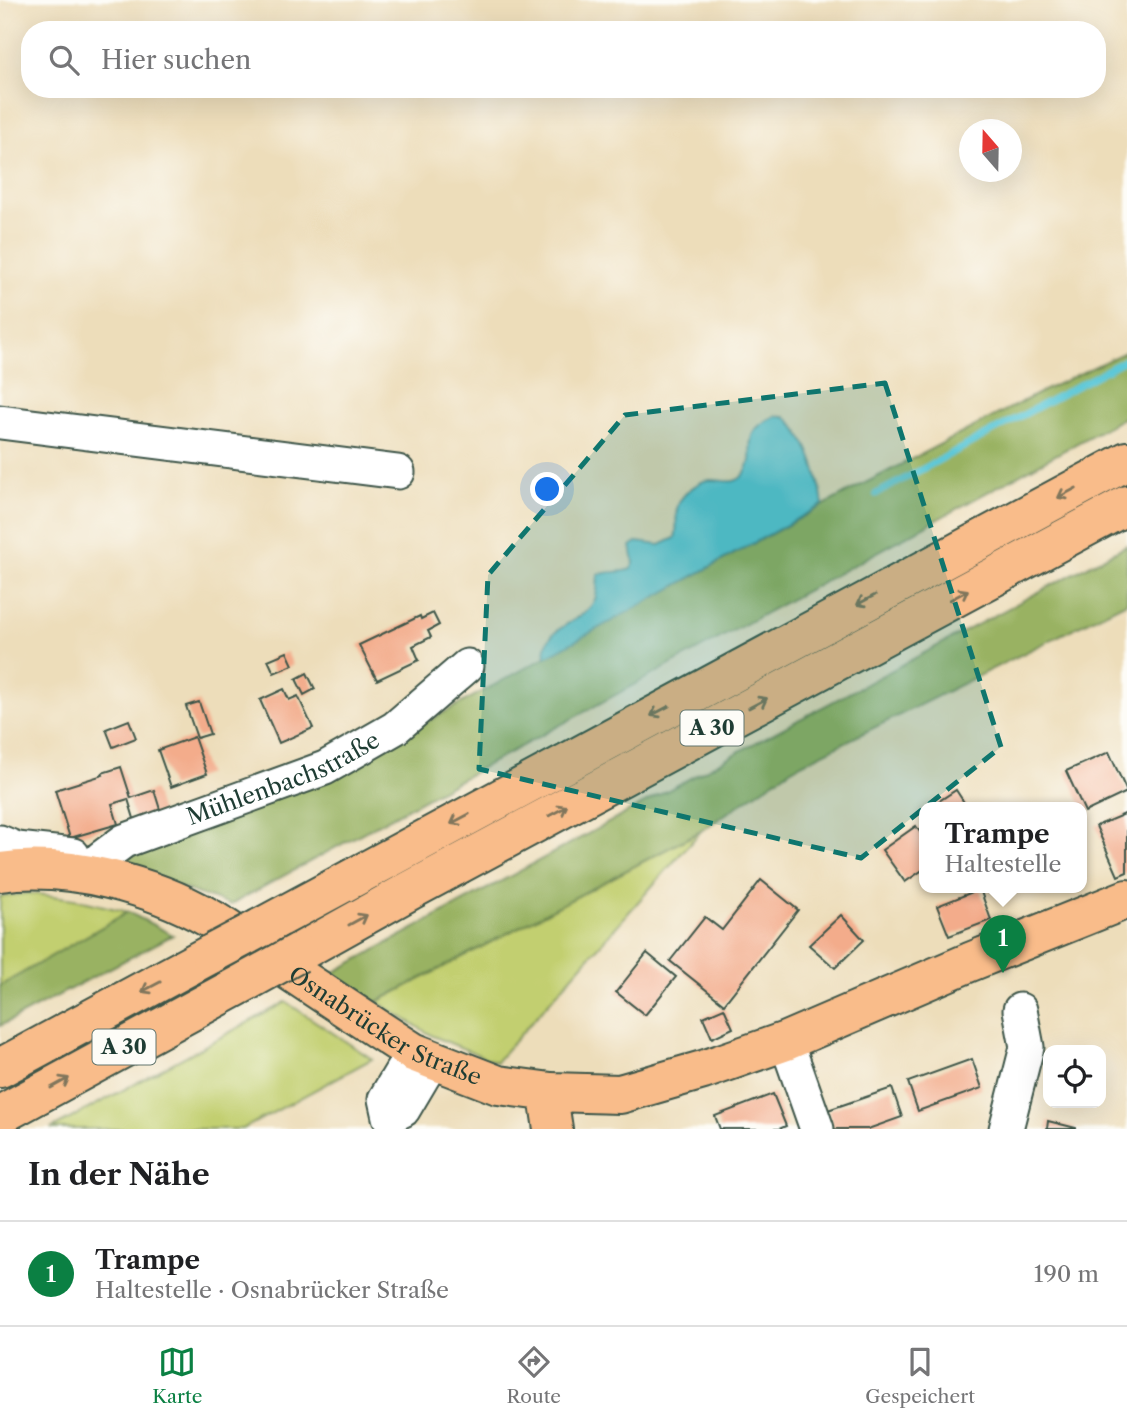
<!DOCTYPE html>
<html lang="de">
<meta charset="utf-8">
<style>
body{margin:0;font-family:"Libre Caslon Text",serif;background:#f2f2f2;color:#202124}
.controls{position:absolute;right:21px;bottom:21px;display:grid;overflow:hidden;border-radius:14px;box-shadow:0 7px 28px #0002}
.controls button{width:63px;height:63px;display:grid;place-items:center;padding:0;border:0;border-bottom:2px solid #e0e0e0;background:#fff;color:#202124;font:35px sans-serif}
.compass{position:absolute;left:959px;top:119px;width:63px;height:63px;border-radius:50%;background:#fff;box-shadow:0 7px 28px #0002;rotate:340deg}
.you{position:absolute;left:548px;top:490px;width:24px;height:24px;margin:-18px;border:5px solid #fff;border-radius:50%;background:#1a73e8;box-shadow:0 0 0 10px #1a73e833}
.badge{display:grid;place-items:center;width:46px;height:46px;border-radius:50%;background:#0b8043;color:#fff;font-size:23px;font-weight:700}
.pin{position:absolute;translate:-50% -58px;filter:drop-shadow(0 2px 4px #0008)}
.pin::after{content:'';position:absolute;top:37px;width:24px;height:21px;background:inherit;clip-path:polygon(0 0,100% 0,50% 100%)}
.popup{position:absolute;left:919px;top:802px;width:168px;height:91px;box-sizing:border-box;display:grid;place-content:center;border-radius:14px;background:#fff;filter:drop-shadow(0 2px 5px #0005);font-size:23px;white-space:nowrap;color:#757577}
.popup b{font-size:26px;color:#202124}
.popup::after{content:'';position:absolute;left:50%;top:100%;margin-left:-14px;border:14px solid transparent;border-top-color:#fff}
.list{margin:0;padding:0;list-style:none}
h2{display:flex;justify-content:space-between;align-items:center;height:91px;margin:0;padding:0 28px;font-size:30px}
h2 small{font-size:23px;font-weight:400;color:#757577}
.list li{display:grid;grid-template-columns:46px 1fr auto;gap:21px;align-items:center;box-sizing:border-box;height:105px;padding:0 28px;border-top:2px solid #e0e0e0}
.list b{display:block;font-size:26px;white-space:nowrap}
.list p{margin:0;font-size:23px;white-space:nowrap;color:#757577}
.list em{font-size:23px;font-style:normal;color:#757577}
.icon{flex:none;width:38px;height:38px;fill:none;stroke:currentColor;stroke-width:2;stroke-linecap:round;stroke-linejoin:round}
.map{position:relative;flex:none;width:1127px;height:1129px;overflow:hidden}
.search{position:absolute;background:#fff;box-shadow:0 7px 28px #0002;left:21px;right:21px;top:21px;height:77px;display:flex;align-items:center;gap:18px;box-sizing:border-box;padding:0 24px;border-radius:28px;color:#757577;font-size:26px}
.sheet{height:196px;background:#fff}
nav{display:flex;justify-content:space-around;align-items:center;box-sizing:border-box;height:98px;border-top:2px solid #e0e0e0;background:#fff;font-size:19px;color:#757577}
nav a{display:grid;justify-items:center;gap:4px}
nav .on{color:#0b8043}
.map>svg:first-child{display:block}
.green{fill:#c2cf70;stroke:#708652;stroke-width:2}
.forest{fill:#99b262;stroke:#5c784b;stroke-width:2}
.water{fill:#5dc8d8;stroke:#3e8286;stroke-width:2}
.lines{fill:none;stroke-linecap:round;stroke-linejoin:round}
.stream{stroke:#5dc8d8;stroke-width:7}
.building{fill:#f3ac8b}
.minor-casing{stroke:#3e5548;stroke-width:37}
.major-casing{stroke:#3e5548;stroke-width:42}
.highway-casing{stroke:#3e5548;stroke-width:42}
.minor{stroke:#fff;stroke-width:33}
.major{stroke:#f9bc8a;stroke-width:38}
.highway{stroke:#f9bc8a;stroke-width:38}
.highway-bridge-casing{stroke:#3e5548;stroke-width:42;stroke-linecap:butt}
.highway-bridge{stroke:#f9bc8a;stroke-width:38}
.oneway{stroke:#81765b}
.marked{fill:#0f766e;fill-opacity:0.2;stroke:#0f766e;stroke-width:5;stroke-dasharray:14 9;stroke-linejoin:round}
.labels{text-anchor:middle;stroke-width:5;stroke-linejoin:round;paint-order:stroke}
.shield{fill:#fdfcf7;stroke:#62766e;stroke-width:2}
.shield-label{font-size:21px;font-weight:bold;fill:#1f3d34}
.street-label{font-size:23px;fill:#1f3d34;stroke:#fdfcf7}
</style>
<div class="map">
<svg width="1127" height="1129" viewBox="0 0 1127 1129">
<rect width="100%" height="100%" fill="#fdfcf7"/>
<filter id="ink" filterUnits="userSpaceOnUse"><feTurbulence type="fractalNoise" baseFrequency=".0143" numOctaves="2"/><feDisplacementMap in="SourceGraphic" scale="14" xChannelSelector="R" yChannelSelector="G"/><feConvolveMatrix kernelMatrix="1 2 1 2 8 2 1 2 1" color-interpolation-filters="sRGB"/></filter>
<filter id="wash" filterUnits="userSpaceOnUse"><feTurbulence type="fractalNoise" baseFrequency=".00686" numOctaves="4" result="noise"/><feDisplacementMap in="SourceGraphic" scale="28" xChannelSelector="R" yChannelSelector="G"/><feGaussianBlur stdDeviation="1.57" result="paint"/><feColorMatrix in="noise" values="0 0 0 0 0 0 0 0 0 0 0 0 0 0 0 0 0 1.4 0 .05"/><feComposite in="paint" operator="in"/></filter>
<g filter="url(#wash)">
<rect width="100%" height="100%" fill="#edddba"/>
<g class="green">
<polygon points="701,831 496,1062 433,1036 377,1002"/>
<polygon points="28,893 75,899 128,912 0,986 0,897"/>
<polygon points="286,1002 372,1059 243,1129 51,1129"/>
</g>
<g class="forest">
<polygon points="1127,351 1127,416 230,905 113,864 399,737 848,492 1041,392"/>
<polygon points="1127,545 1127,602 793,768 701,831 377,1002 331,974 738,752"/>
<polygon points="128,912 173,935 0,1026 0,986"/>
</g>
<path class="water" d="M776,416H785C809,439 819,473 823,505L546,657C540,625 586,624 595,599C598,592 597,583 598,575C609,570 620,574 631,569L634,563L631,546L637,542L660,545L675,538C679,526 673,512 680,501C685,492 700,480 710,480C723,479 735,487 745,473C760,451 734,434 776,416Z"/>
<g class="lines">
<polyline class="stream" points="876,494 1127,359"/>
</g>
<g id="blocks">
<g class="building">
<polygon points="433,613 439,625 428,631 431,637 413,646 419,660 377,680 359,645 420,616 421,619"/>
<polygon points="287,652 293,665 274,673 268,660"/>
<polygon points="307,673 315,689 304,695 296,679"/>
<polygon points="284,689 289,700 298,696 313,728 279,743 260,700"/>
<polygon points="199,702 210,734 197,738 186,706"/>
<polygon points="129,720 136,738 113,747 106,729"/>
<polygon points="194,737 207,774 171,787 158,750"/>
<polygon points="1109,752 1127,792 1085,812 1066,771"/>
<polygon points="121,767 131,798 154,790 162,816 136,825 128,799 112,804 118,824 70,838 55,790 103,775 102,773"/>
<polygon points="956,790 967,807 930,807"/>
<polygon points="1127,813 1127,872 1118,876 1096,826"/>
<polygon points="916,826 924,838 924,869 905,882 882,850"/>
<polygon points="761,880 798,910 724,1004 670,961 705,917 722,930"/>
<polygon points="980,889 991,920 949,936 937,906"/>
<polygon points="841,915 864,940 835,968 809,945"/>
<polygon points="647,953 676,977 645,1015 616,992"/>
<polygon points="724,1008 733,1028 712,1038 703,1017"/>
<polygon points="972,1059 982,1088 918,1111 908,1082"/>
<polygon points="892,1088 902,1117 868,1129 834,1129 828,1110"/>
<polygon points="773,1094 786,1126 779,1129 720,1129 715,1116"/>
<polygon points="1048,1121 1076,1128 1076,1129 1047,1129"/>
</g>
</g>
</g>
<g filter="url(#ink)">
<use href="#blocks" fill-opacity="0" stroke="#3e5548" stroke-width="2"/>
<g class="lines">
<g class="minor-casing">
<g id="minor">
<polyline points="0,422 398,472"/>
<polyline points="0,842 17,849 73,855"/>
<path id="s1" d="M92,875L101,858L124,841L325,768L395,728L467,666"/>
<polyline points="786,1041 817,1129"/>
<polyline points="413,1052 385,1099 389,1117 403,1110 432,1061"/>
<polyline points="1006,1129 1027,1047 1020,1010"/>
</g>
</g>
<g class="major-casing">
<g id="major">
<path id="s2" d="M0,872C68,862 152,885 211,919C237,935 262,953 287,969C329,997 371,1025 413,1052L498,1085L551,1092L620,1094L703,1070L786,1041L970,962L1127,899"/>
<polyline points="551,1092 550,1109 553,1129"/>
</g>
</g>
<g class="highway-casing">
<g id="highway">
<polyline points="260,928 1127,461"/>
<polyline points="298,953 411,890 1127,505"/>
<polyline points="0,1068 211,954"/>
<polyline points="0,1115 249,980"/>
</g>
</g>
<use href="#minor" class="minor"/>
<use href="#major" class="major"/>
<use href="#highway" class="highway"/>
<g class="highway-bridge-casing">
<g id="highway-bridge">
<polyline points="211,954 260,928"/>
<polyline points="249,980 298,953"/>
</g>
</g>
<use href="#highway-bridge" class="highway-bridge"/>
</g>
<defs><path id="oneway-shaft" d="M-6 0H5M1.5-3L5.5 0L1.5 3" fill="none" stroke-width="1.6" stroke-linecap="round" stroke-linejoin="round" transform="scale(1.75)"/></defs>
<g class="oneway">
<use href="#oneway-shaft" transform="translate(1067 493) rotate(152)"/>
<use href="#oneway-shaft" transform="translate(959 595) rotate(-28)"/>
<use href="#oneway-shaft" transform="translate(866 600) rotate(152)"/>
<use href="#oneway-shaft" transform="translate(758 703) rotate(-28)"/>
<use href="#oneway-shaft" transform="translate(660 711) rotate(152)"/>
<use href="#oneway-shaft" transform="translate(558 811) rotate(-28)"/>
<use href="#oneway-shaft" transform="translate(460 819) rotate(152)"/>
<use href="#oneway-shaft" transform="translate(358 920) rotate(-29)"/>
<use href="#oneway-shaft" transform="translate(151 987) rotate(152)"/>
<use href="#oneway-shaft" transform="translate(60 1083) rotate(-29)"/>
</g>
</g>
<path class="marked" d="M885,383L1001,747L861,858L479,769L488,575L625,415Z"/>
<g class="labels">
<g class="shield">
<rect x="680.5" y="710.5" width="63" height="35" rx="5"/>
<rect x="92.5" y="1029.5" width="63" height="35" rx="5"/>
</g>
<g class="shield-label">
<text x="712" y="735">A 30</text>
<text x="124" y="1054">A 30</text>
</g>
<g class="street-label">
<text dy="8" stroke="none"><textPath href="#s1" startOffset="219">Mühlenbachstraße</textPath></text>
<text dy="8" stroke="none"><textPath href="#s2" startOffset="425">Osnabrücker Straße</textPath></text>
</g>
</g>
</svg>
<div class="controls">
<button><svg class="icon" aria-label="locate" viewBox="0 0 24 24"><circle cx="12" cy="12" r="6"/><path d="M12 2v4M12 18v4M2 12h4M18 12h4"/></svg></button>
</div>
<svg class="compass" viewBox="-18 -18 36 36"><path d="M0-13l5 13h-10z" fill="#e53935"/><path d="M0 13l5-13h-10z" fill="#757577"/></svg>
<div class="you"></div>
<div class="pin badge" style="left:1003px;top:973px">1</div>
<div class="popup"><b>Trampe</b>Haltestelle</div>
<div class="search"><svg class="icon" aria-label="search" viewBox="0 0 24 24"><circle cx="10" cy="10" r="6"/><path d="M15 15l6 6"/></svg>Hier suchen</div>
</div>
<section class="sheet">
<h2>In der Nähe<small></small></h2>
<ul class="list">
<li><span class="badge">1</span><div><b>Trampe</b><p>Haltestelle · Osnabrücker Straße</p></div><em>190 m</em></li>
</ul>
</section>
<nav>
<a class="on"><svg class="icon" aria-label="map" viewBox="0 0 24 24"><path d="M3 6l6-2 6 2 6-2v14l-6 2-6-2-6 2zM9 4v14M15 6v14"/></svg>Karte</a>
<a><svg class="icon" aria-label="directions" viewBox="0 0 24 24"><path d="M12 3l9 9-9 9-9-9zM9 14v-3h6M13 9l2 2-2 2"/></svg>Route</a>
<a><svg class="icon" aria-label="saved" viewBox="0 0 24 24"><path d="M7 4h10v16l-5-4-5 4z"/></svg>Gespeichert</a>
</nav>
